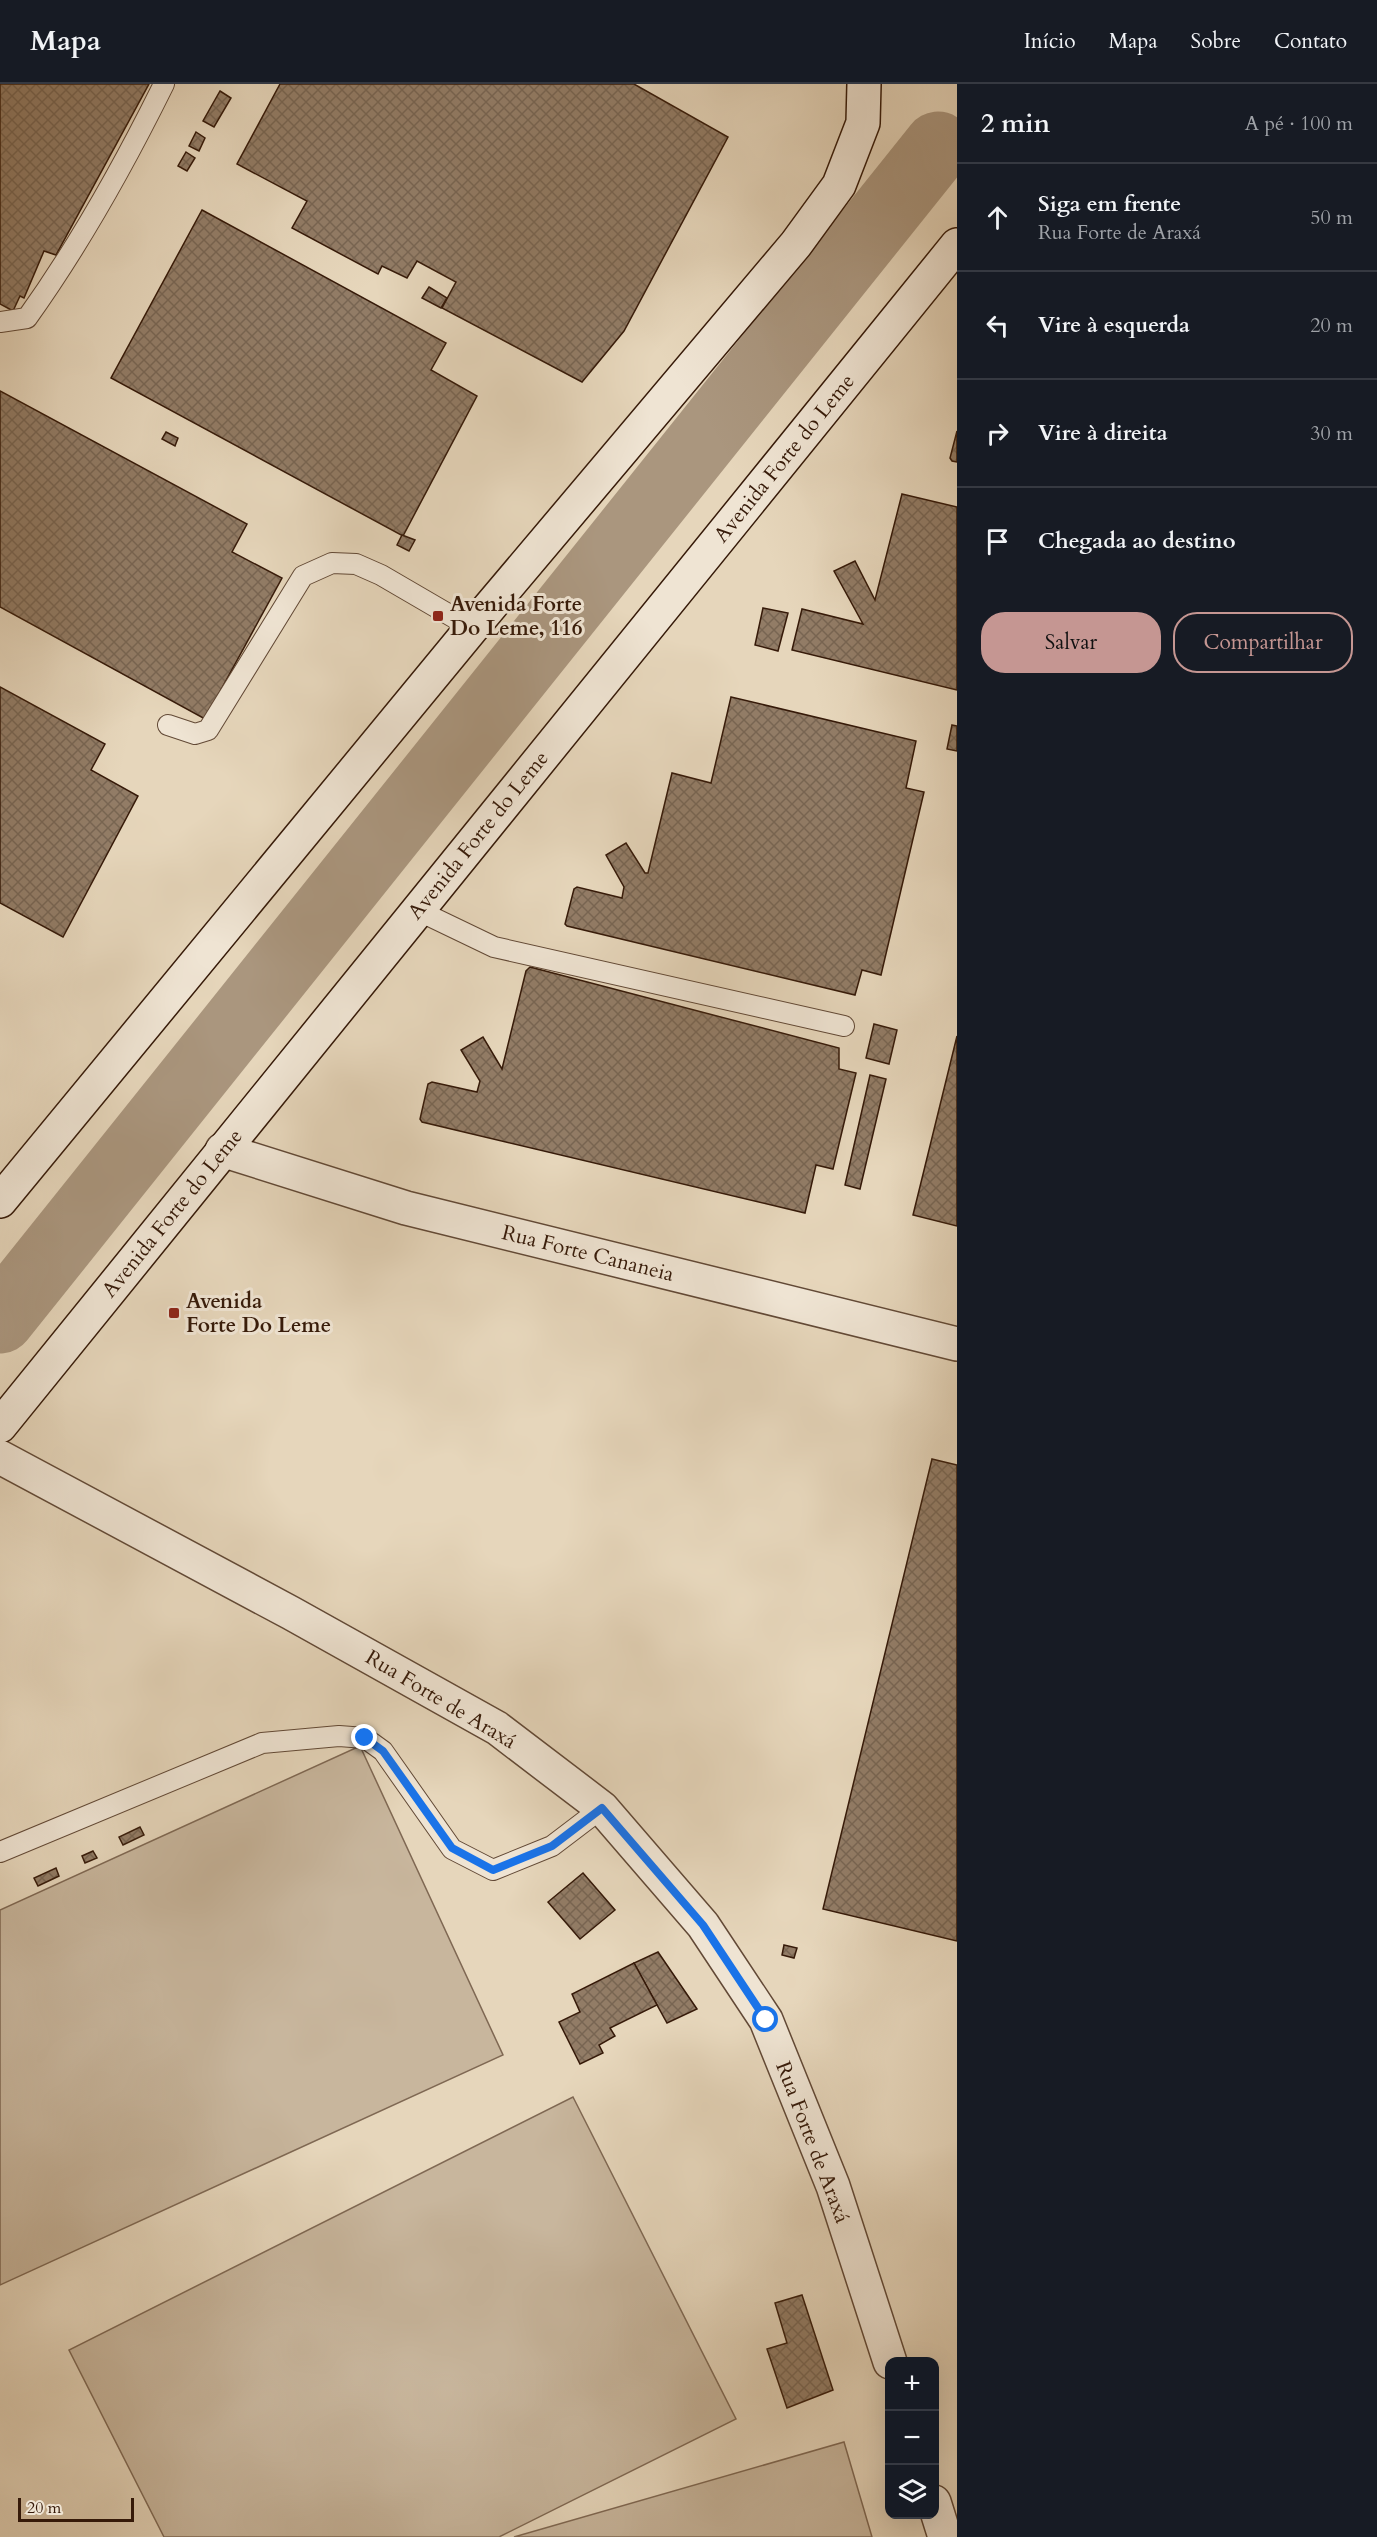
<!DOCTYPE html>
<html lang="pt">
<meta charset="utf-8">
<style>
body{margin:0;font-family:Cardo,serif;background:#242831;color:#f1f3f6}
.controls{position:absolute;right:18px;bottom:18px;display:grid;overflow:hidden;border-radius:12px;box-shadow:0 6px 24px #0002}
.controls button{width:54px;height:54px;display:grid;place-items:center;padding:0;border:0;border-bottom:2px solid #363941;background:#171b24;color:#f1f3f6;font:30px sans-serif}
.scale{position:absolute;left:18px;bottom:15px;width:116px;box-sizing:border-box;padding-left:6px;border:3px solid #361a09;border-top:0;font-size:16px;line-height:21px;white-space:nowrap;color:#361a09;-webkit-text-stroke:4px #efe4d3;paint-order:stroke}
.stop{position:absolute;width:18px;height:18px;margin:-14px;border:4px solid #1a73e8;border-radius:50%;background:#fff}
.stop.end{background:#1a73e8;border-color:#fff;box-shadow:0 2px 6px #0008}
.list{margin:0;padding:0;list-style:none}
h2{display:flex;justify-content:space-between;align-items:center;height:78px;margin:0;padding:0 24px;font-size:26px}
h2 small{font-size:20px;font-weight:400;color:#9ea1a6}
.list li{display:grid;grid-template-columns:39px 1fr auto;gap:18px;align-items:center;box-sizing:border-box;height:108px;padding:0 24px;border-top:2px solid #363941}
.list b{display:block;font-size:22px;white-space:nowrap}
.list p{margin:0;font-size:20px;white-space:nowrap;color:#9ea1a6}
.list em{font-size:20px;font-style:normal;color:#9ea1a6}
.actions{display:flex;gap:12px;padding:18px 24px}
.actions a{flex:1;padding:14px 0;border:2px solid #c59692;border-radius:24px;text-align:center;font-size:21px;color:#c59692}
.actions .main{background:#c59692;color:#111}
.icon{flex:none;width:33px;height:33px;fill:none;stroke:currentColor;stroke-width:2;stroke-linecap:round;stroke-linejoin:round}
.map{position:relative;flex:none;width:957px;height:2453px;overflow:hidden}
header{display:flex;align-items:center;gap:36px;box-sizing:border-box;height:84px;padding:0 30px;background:#171b24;border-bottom:2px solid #363941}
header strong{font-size:28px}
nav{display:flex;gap:33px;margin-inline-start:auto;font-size:21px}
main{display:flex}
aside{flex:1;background:#171b24}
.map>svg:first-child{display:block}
.green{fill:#c8b69d;stroke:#7f6853;stroke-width:1.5}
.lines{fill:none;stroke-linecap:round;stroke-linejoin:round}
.river{stroke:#aa967e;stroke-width:69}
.building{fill:url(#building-cross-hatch);stroke:#361a09;stroke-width:1.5}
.lane-casing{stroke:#624936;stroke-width:22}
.street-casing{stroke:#624936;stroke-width:36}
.secondary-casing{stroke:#361a09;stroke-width:36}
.lane{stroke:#efe4d3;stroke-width:20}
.street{stroke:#efe4d3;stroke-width:33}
.secondary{stroke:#efe4d3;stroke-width:33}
.route{stroke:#1a73e8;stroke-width:8}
.poi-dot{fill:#8f2418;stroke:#efe4d3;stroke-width:2}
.labels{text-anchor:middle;stroke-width:6;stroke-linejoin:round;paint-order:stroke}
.street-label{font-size:21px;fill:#361a09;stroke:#efe4d3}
.poi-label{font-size:21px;font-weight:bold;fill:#361a09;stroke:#efe4d3;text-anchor:start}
</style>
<header>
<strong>Mapa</strong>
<nav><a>Início</a><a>Mapa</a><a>Sobre</a><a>Contato</a></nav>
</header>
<main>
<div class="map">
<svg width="957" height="2453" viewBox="0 0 957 2453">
<defs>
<pattern id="building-cross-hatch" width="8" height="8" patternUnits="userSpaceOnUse" patternTransform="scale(1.5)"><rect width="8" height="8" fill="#927c66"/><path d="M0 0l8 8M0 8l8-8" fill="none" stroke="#786552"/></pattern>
</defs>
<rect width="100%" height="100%" fill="#e6d6bb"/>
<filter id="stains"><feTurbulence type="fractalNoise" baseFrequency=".00333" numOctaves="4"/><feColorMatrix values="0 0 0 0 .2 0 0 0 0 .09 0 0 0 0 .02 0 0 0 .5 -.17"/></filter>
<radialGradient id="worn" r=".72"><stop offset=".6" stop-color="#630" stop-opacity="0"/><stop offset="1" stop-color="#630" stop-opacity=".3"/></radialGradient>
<g class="green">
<polygon points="360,1662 503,1971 0,2201 0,1826"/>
<polygon points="573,2013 736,2335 499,2453 164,2453 69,2266"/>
<polygon points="844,2358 872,2453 514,2453"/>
</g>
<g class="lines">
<polyline class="river" points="0,1235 938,62"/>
</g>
<g class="building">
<polygon points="0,0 149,0 56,171 44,167 24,214 20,212 13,227 0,220"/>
<polygon points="280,0 634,0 728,53 624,247 582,298 442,224 456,198 417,177 407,194 382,182 378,190 292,144 307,117 237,80"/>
<polygon points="220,7 231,14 214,43 203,37"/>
<polygon points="196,48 205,54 199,67 189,62"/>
<polygon points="186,68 195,74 187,87 178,82"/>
<polygon points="202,126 446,259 431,286 477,312 403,452 111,294"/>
<polygon points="429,203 447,214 441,224 422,214"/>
<polygon points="0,307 247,440 232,468 282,494 205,635 0,523"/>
<polygon points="957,347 957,378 952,377 950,374"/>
<polygon points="166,348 178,354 175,362 162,355"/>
<polygon points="902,410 957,423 957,606 792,566 802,525 863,540 834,487 855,477 875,516"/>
<polygon points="402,451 415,456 409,467 397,461"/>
<polygon points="763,524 788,529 778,567 755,561"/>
<polygon points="0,603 105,660 91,686 138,712 63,853 0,819"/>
<polygon points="731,613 916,657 906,704 924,708 881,891 862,886 855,911 567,842 565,840 574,805 577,803 622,814 624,803 606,771 626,759 645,789 648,789 672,689 711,699"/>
<polygon points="952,641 957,642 957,667 947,665"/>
<polygon points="530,883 839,964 839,985 856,989 833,1085 816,1081 805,1129 422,1038 420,1035 428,1000 432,998 477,1008 480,997 461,966 483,953 502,985 526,887"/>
<polygon points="874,940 897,946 889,980 866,974"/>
<polygon points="957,952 957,1142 913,1131"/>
<polygon points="870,991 886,995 860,1105 845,1101"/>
<polygon points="932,1375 957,1381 957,1857 823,1825"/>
<polygon points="140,1743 144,1751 123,1761 119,1753"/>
<polygon points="93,1767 97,1774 85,1779 82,1772"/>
<polygon points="56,1784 59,1792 38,1802 34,1794"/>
<polygon points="583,1789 615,1826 580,1855 548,1818"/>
<polygon points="784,1861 797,1864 794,1874 782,1871"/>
<polygon points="658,1868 697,1925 667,1939 634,1879"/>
<polygon points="634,1879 657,1921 610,1944 615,1952 599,1961 603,1969 580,1980 559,1938 580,1928 572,1910"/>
<polygon points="802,2211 833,2306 787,2324 767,2265 787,2259 775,2219"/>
</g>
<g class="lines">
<g class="lane-casing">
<g id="lane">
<path d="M0,238L27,234C80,160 124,81 164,0"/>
<polyline points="168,641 195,650 208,646 303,492 332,479 356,480 381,491 472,544"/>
<polyline points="417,826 494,863 844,942"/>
<polyline points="0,1768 262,1659 339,1652 365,1654 383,1667 452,1765 493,1786 552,1762 602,1724"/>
</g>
</g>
<g class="street-casing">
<g id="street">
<polyline points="222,1066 406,1124 957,1260"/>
<polyline points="0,1373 291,1529 497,1644 602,1724 703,1841 766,1936 833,2102 890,2278"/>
<polyline points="934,2418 945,2453"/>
</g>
</g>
<g class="secondary-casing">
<g id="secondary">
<polyline points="0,1117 472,544 796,160 839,101 863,39 864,0"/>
<polyline points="0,1342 957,161"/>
</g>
</g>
<use href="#lane" class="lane"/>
<use href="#street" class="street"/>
<use href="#secondary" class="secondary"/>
</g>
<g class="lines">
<polyline class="route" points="365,1654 383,1667 452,1764 493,1786 552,1762 602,1724 703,1841 766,1936"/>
</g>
<g class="poi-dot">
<rect x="432" y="526" width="12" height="12" rx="3"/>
<rect x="168" y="1223" width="12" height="12" rx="3"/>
</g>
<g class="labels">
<g class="street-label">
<text transform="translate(784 374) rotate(-51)" y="7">Avenida Forte do Leme</text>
<text transform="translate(478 751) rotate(-51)" y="7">Avenida Forte do Leme</text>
<text transform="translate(172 1129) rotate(-51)" y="7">Avenida Forte do Leme</text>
<text transform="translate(588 1169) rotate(14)" y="7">Rua Forte Cananeia</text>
<text transform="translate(441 1615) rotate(31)" y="7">Rua Forte de Araxá</text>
<text transform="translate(813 2058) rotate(69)" y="7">Rua Forte de Araxá</text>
</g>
<g class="poi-label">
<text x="450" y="527">Avenida Forte<tspan x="450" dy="24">Do Leme, 116</tspan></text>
<text x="186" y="1224">Avenida<tspan x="186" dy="24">Forte Do Leme</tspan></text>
</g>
</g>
<rect width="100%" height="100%" filter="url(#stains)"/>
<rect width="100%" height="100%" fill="url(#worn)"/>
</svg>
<div class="controls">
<button>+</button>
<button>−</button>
<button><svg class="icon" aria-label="layers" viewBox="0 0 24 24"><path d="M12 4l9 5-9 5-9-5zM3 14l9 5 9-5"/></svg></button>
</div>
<div class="scale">20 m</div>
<div class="stop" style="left:766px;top:1936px"></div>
<div class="stop end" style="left:365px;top:1654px"></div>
</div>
<aside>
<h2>2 min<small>A pé · 100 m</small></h2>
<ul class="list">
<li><svg class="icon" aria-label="ahead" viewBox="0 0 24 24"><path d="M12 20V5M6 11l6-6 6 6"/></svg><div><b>Siga em frente</b><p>Rua Forte de Araxá</p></div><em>50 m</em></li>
<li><svg class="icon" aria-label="left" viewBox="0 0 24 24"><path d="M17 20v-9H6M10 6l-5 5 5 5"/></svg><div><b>Vire à esquerda</b></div><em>20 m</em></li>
<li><svg class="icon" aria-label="right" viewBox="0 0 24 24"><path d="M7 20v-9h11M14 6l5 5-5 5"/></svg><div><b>Vire à direita</b></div><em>30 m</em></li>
<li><svg class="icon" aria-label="arrive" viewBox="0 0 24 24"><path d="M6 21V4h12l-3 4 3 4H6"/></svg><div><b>Chegada ao destino</b></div></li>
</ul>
<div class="actions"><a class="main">Salvar</a><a>Compartilhar</a></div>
</aside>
</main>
